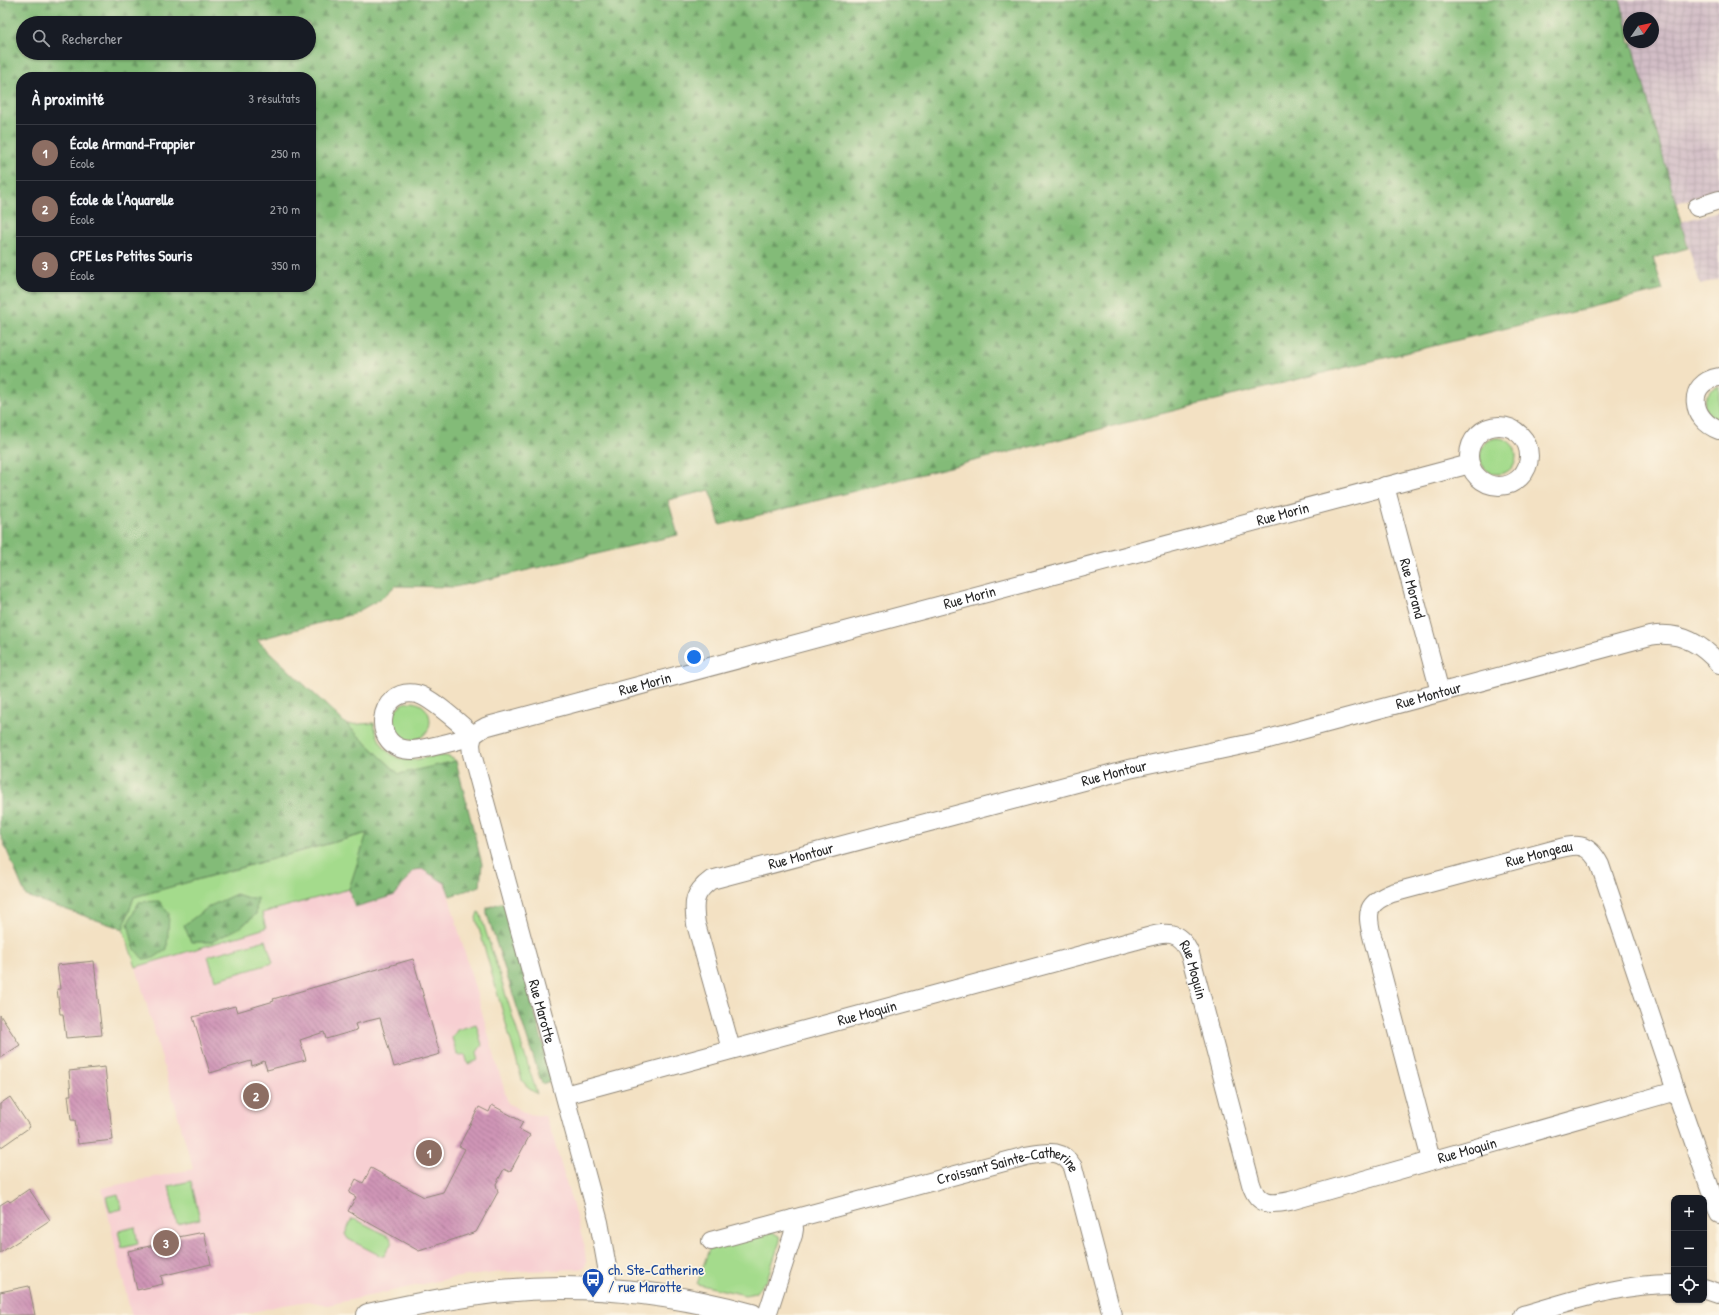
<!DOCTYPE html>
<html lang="fr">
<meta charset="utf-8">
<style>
body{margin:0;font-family:"Patrick Hand",sans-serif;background:#242831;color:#f1f3f6}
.controls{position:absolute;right:12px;bottom:12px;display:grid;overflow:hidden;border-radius:8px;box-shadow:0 1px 3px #0004}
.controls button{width:36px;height:36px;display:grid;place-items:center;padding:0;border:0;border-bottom:1px solid #363941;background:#171b24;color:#f1f3f6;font:20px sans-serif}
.compass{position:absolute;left:1623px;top:12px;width:36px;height:36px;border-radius:50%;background:#171b24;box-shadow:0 1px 3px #0004;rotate:56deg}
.you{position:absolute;left:694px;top:657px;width:14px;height:14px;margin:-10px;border:3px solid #fff;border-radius:50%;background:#1a73e8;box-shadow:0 0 0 6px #1a73e833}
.badge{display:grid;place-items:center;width:26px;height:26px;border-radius:50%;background:#7c3aed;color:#fff;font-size:13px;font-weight:700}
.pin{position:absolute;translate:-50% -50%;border:2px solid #fff;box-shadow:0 1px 4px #0006}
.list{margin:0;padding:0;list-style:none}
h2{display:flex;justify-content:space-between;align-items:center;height:52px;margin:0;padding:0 16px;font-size:17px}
h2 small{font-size:13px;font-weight:400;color:#9ea1a6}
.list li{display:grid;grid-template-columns:26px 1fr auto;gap:12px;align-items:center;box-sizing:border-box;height:56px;padding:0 16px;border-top:1px solid #363941}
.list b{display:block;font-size:15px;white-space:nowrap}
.list p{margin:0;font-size:13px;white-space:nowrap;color:#9ea1a6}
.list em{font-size:13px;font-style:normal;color:#9ea1a6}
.icon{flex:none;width:22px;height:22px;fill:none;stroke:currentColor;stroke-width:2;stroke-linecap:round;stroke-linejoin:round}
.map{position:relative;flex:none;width:1719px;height:1315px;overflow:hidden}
.search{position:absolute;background:#171b24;box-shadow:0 1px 3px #0004;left:16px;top:16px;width:300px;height:44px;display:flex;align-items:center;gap:10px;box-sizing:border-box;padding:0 14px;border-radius:22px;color:#9ea1a6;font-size:15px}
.panel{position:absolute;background:#171b24;box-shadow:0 1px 3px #0004;left:16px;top:72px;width:300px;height:220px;border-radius:16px}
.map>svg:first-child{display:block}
.built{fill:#f7cfd2}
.industrial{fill:url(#industrial-grid)}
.green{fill:#a4db8c;stroke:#68835c;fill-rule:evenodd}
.forest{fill:url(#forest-firs);stroke:#577352;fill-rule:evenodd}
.building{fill:url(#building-back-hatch)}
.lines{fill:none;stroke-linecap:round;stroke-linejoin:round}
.street-casing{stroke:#8f8677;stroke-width:20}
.secondary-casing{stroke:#8f8677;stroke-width:24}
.street{stroke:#fff;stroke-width:18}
.secondary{stroke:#fff;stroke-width:22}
.labels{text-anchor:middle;stroke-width:3.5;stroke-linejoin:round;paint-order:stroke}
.street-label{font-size:15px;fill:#2b2b2b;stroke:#fcf5e5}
.transit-label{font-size:15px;fill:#164399;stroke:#fcf5e5;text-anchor:start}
</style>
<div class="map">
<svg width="1719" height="1315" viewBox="0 0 1719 1315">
<defs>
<pattern id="industrial-grid" width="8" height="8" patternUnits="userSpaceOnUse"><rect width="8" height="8" fill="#d2bdc6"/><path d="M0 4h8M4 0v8" fill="none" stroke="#b4a3aa"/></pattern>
<pattern id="forest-firs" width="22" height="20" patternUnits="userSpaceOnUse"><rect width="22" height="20" fill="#83bb78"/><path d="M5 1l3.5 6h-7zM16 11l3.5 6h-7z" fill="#6b9863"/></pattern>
<pattern id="building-back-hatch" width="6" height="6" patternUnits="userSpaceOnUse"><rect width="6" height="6" fill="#cf94b6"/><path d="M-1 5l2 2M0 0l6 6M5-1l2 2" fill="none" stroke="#a87994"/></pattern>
</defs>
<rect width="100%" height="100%" fill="#fcf5e5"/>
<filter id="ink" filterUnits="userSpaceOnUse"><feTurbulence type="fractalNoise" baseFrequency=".025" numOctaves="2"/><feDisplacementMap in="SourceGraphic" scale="8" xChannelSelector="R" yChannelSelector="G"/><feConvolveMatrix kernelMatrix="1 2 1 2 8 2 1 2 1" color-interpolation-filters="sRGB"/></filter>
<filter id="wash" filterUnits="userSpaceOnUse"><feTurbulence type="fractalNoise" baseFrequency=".012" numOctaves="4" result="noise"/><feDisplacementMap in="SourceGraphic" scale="16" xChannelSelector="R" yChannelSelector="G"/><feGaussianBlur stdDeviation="0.9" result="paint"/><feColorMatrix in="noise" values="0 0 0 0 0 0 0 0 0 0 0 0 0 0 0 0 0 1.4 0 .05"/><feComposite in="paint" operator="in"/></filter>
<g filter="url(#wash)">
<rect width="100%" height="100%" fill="#f3e1c3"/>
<polygon class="built" points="422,869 445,883 508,1103 527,1114 545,1116 553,1137 584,1244 586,1261 585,1267 579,1269 502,1272 451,1278 328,1305 308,1301 278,1306 240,1315 131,1315 102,1188 193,1169 136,967 266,928 261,913 349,889 355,907 395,895 414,870"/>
<g class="industrial">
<polygon points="1620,0 1719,0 1719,191 1676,203 1632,42 1653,42 1653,18 1629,18 1629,32"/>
<polygon points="1719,211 1719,279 1700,284 1681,222"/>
</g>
<g class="green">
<path d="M1719,386V421C1717,420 1712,419 1710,417C1699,405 1706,391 1719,386Z"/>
<circle cx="1498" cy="456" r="18"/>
<circle cx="411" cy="721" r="19"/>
<path d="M374,723C377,742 389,760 410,760C424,760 444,750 456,761L400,775L347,725Z"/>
<path d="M368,833L349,889L262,913L266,928L136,967L123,929L134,897ZM236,894L248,898L257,899L256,914L241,927Z"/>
<polygon points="478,912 480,913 537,1094 528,1088 522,1080 476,918"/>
<polygon points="266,940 273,963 215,980 208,956"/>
<polygon points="476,1024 482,1045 477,1052 479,1060 468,1064 465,1054 460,1056 457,1054 452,1038 457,1030"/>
<polygon points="191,1181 200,1219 177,1224 169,1186"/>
<polygon points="118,1194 122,1209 110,1212 106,1197"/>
<polygon points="352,1219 357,1220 390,1237 392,1242 384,1256 381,1256 348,1239 345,1234"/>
<polygon points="135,1227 138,1244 122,1248 118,1231"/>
<polygon points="772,1232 779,1236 780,1241 766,1282 764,1282 755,1293 745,1295 697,1284 709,1249"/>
</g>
<g class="forest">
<path d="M0,0H1620L1629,32V42H1632L1688,248L1653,258L1663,290L1335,370L720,525L710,490L668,500L678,535L455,587L395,586L382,598L353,614L257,640L399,774L456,761L482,864L480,886L450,896L445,883L422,869L414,870L395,895L355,907L349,889L367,833L134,897L123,929L26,896L0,834ZM23,23H309V53H23ZM21,77H311V287H21Z"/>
<polygon points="236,894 248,898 257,898 256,914 241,927 211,942 191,942 184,925 210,906"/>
<polygon points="159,901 169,914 167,949 154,958 143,959 134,948 128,923 139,902"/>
<polygon points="500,903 505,904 553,1080 542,1084 487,914 487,908"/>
</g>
<g id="blocks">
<g class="building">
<polygon points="413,959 440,1054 394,1067 380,1018 355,1024 357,1030 326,1039 324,1032 300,1040 306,1060 267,1070 264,1061 252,1066 251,1061 210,1073 193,1017 235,1006 237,1012 274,1001 273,999"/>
<polygon points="94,961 102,1035 66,1038 63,1014 60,1014 57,989 60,989 57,965"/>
<polygon points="0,1015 20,1045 0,1058"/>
<polygon points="105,1067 113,1140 78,1144 75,1120 71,1120 68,1095 71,1095 69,1071"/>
<polygon points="10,1097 30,1127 0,1148 0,1104"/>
<polygon points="492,1105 523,1122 519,1129 530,1135 510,1172 504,1169 496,1184 498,1192 476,1232 419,1251 348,1211 356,1197 349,1193 356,1179 363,1183 371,1168 424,1197 443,1192 465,1149 459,1146 479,1107 489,1112"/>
<polygon points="29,1189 50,1220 0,1253 0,1205 8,1200 10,1202"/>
<polygon points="204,1232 211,1264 161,1276 163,1284 137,1290 128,1251 154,1245 153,1242"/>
<polygon points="29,1286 35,1315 0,1315 0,1292"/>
</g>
</g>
</g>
<g filter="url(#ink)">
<use href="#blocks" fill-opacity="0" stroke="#8f8677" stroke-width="1"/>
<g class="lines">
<g class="street-casing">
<g id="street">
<polyline points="1697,207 1719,200"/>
<path d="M1719,377C1685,383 1691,420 1719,430"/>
<circle cx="1499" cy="456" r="30"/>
<path id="s1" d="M1385,486L1440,692"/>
<path id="s2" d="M473,735C461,725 431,697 417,694C376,686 369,751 413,750C424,749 463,740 473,735C478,732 482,728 488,726L1470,464"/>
<path id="s3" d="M473,735L471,744L472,754L599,1222L607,1267L606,1289"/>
<path id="s4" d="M731,1049L696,924C693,903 693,893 711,880L1129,769L1257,742L1301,730L1650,636C1678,631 1701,643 1719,664"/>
<path id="s5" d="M565,1095L1133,941C1158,935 1177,923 1190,954L1251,1184C1258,1206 1270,1205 1290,1201L1676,1091"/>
<path id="s6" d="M1431,1160L1372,936C1366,911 1367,903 1392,893L1553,850C1576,844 1588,841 1600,865L1676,1091L1719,1214"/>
<path id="s7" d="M711,1241L1026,1156C1046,1153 1061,1147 1073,1167L1112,1315"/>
<polyline points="1704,1288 1719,1293"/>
<polyline points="767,1315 793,1235 794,1229 793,1219"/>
<path d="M1523,1315C1573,1301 1621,1283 1674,1284"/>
</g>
</g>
<g class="secondary-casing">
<path id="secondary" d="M368,1315C409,1306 451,1297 493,1292C579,1282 668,1292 752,1315"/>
</g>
<use href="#street" class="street"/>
<use href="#secondary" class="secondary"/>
</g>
</g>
<defs>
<g id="bus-pin" transform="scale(1.15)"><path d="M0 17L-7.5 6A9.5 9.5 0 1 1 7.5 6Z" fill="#1a4fb4" stroke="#fcf5e5"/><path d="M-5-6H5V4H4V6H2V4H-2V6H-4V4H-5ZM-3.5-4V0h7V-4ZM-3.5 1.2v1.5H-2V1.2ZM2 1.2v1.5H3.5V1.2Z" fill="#fff"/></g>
</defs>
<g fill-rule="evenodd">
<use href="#bus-pin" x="593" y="1279"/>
</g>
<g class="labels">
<g class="street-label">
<text dy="5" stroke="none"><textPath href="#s2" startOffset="1069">Rue Morin</textPath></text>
<text dy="5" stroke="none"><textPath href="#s1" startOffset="106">Rue Morand</textPath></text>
<text dy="5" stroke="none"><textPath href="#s2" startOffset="745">Rue Morin</textPath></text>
<text dy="5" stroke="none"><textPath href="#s2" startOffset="409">Rue Morin</textPath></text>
<text dy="5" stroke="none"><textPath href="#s4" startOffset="921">Rue Montour</textPath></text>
<text dy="5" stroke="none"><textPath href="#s4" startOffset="597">Rue Montour</textPath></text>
<text dy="5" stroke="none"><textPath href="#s6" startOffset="439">Rue Mongeau</textPath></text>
<text dy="5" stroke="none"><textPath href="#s4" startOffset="273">Rue Montour</textPath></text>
<text dy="5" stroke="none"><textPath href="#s5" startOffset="672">Rue Moquin</textPath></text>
<text dy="5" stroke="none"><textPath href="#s3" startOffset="286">Rue Marotte</textPath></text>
<text dy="5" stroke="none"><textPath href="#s5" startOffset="313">Rue Moquin</textPath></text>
<text dy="5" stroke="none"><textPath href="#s5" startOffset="1127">Rue Moquin</textPath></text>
<text dy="5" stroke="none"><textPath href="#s7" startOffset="309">Croissant Sainte-Catherine</textPath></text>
</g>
<g class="transit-label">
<text x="608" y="1275">ch. Ste-Catherine<tspan x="608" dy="17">/ rue Marotte</tspan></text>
</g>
</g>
</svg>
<div class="controls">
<button>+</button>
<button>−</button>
<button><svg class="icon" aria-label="locate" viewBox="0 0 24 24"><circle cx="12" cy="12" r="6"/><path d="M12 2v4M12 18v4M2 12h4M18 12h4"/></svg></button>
</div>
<svg class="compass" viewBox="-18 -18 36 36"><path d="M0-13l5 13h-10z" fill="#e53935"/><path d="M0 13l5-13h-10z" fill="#9ea1a6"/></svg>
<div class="you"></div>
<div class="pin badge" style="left:429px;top:1153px;background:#8d6e63">1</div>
<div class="pin badge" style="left:256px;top:1096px;background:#8d6e63">2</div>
<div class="pin badge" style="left:166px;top:1243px;background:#8d6e63">3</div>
<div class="search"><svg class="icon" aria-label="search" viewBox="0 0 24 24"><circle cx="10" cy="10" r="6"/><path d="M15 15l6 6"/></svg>Rechercher</div>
<section class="panel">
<h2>À proximité<small>3 résultats</small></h2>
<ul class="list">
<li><span class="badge" style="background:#8d6e63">1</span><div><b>École Armand-Frappier</b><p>École</p></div><em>250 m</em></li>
<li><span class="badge" style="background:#8d6e63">2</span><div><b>École de l'Aquarelle</b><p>École</p></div><em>270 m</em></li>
<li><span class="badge" style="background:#8d6e63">3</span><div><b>CPE Les Petites Souris</b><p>École</p></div><em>350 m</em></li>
</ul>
</section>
</div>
